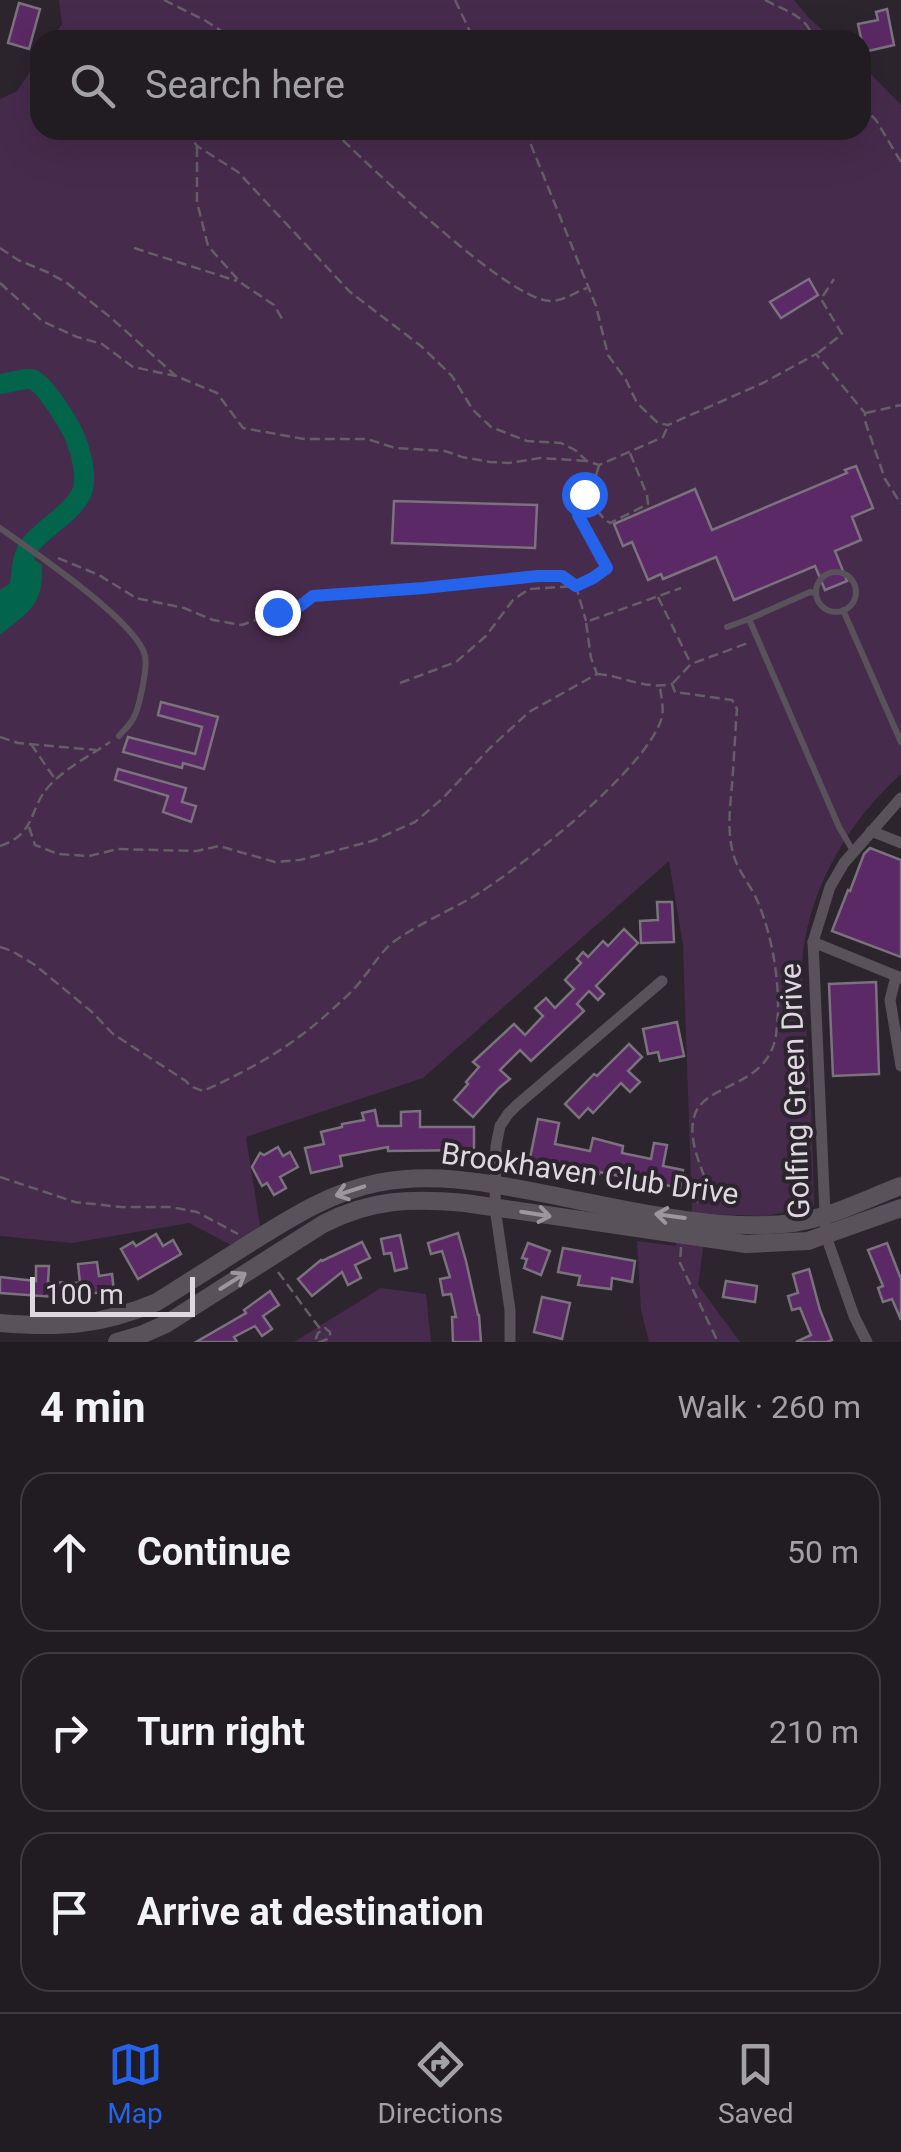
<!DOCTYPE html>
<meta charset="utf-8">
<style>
body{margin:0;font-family:Roboto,sans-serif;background:#2d292f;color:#f1f3f6}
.scale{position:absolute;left:30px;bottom:25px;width:165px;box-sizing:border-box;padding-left:10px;border:5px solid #ded9df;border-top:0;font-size:28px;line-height:35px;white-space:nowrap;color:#ded9df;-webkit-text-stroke:8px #2c252e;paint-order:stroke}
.stop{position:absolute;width:30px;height:30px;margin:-22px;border:8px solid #2563eb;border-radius:50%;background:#fff}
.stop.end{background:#2563eb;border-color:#fff;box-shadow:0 2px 10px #0008}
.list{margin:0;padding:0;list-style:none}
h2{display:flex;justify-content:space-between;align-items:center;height:130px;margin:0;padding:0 40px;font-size:42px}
h2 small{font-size:32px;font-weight:400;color:#a2a1a5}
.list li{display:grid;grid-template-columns:65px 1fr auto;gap:30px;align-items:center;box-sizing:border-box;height:160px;margin:0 20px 20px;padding:0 20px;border:2px solid #3e3a40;border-radius:30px}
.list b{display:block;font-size:38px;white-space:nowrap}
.list em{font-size:32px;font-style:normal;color:#a2a1a5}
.icon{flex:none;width:55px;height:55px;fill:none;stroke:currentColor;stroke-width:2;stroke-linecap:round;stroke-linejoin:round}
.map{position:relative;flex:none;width:901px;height:1342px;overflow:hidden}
.search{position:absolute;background:#211c22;box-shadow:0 10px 40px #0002;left:30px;right:30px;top:30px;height:110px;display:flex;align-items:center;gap:25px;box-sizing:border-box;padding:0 35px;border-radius:30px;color:#a2a1a5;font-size:38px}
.sheet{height:670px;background:#211c22}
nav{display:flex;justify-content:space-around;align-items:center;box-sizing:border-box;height:140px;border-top:2px solid #3e3a40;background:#211c22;font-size:28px;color:#a2a1a5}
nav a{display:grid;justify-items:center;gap:5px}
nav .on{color:#2563eb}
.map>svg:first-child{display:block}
.green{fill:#472b4d}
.water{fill:#02644a}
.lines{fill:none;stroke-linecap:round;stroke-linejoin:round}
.river{stroke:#02644a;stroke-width:20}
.building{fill:#5b2965;stroke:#7a727c;stroke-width:2.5}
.path{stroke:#645e66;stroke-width:2.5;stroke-dasharray:10 5;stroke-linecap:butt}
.lane{stroke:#5a525b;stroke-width:6}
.street{stroke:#5a525b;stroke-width:11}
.secondary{stroke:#5a525b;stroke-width:18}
.oneway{stroke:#9c969d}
.route{stroke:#2563eb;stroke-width:12}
.labels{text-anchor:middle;stroke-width:8;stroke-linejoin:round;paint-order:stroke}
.street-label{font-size:30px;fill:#ded9df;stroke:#2c252e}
</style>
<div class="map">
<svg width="901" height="1342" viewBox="0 0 901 1342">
<rect width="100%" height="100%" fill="#2c252e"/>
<g class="green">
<polygon points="59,0 794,0 809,18 834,40 51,40 62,24"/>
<path d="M40,57V130H861V64L901,105V774C850,820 812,883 803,952C800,979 806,1010 807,1037C811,1093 813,1150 814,1206L766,1216L708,1214L698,1285L740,1342H649L641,1310L637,1241L675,1246L692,1210L683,945L669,861L423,1078L246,1137L260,1226L231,1245L189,1223L72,1243L0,1236V99L17,91Z"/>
<polygon points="381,1288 426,1294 431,1342 294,1342"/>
</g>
<path class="water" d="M23,551L42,565C44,605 28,612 0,635V590L11,583L17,555Z"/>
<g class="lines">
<path class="river" d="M0,384C9,383 22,378 31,379C43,380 72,428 76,440C82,455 88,480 81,494C69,517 37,531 27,550C14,577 31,589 0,612"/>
</g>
<g class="building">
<polygon points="19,3 40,9 29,49 8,43"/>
<polygon points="887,9 894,45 864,52 858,24 878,20 876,12"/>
<polygon points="809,279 818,295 781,318 770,302"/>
<polygon points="856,466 873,508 852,517 861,540 835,551 847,581 825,590 815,566 734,600 716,557 663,579 661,574 648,580 632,542 623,546 614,524 695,489 712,530 847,473 845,470"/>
<polygon points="394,501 537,505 535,548 392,543"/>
<polygon points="161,702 218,717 204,769 183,763 182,768 123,752 128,737 195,754 202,727 158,715"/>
<polygon points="118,769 186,788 182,802 196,806 191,822 163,812 168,796 115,780"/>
<polygon points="870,848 901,860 901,957 832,931 848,890 850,891 864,854"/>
<polygon points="657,902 672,902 674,942 641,943 640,921 658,920"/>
<polygon points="624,929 638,943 596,986 604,994 598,1000 589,991 577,1004 584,1011 531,1061 520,1050 500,1070 510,1079 499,1088 473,1117 454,1100 468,1084 466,1082 479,1067 473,1062 514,1024 525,1035 543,1016 535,1008 546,998 555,1008 574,989 565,980 581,963 577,959 583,952 588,957 603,941 608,946"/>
<polygon points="876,982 879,1074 833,1076 829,984"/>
<polygon points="677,1022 684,1056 660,1061 658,1052 648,1054 643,1029"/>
<polygon points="629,1044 642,1057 628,1071 640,1082 630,1092 621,1083 593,1113 588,1108 579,1118 565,1104 594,1074 597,1076"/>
<polygon points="375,1110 378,1126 401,1126 401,1112 420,1111 420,1127 474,1127 474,1150 388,1151 388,1147 340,1156 342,1166 311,1173 305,1148 324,1144 321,1132 342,1127 342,1124 364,1120 362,1113"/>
<polygon points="538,1119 559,1123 555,1144 590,1151 593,1138 623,1146 622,1153 651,1159 654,1143 667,1145 663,1166 683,1170 680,1188 599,1172 599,1174 550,1165 550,1167 529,1163"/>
<polygon points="278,1147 283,1156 290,1152 298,1167 280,1177 286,1188 274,1195 267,1183 262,1186 252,1167 260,1153 264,1155"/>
<polygon points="458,1233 466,1261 478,1315 479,1315 481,1342 453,1342 452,1317 456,1317 451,1294 443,1295 440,1279 450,1277 442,1251 431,1254 428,1243"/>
<polygon points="156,1234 163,1246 173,1240 181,1254 138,1279 121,1249 133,1242 136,1246"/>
<polygon points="400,1235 407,1268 395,1271 391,1253 384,1254 381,1239"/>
<polygon points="362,1242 370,1258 355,1265 361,1278 348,1285 342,1272 312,1296 298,1279 321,1260 322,1261"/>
<polygon points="528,1243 550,1251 541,1275 524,1268 527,1259 522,1258"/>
<polygon points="887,1243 901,1279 901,1320 892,1299 883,1302 878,1288 883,1286 868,1250"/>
<polygon points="563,1248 635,1261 632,1282 612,1278 611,1289 578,1285 580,1276 558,1272"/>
<polygon points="97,1262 99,1276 112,1274 114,1291 68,1296 68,1298 0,1293 0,1277 36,1281 36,1266 49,1266 48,1282 80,1283 78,1264"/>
<polygon points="809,1269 820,1310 832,1340 827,1342 796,1342 811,1335 800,1308 792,1310 788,1296 798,1293 793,1274"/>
<polygon points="726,1281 757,1286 755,1302 723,1297"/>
<polygon points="270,1291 279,1305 263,1316 272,1329 262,1336 255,1326 234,1337 237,1342 196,1342 246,1313 244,1310"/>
<polygon points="542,1297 570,1303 562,1339 534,1332"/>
</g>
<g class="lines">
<g class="path">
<polyline points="164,0 206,21 235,40"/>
<polyline points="455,0 474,40"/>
<path d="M765,0C785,11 809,16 813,40"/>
<polyline points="86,34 96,40"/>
<polyline points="861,105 876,120 901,162"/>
<polyline points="186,130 197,146 238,172 350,292 421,346 452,376 473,410 491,427 527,441 561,443 575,450 587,461 599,465 663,437 668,426"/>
<path d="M332,130C367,163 509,302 551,301C563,301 576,292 587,288"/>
<polyline points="525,130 596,306 608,355 626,380 637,403 658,423 668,425 763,383 816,354 865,413 865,421 885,479 901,504"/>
<polyline points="197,147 197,202 208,246 241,283 274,305 284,322"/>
<polyline points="0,248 18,260 47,272 67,283 110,317 176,376 217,393 243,428 304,439 367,439 395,448 445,451 462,457 490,462 509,463 540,458 587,461"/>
<polyline points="134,248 237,281"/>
<polyline points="0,283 42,321 77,337 102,344 133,367 176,376"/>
<polyline points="818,353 842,334 821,299 834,279"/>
<polyline points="866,413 901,405"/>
<path d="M599,466C592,485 589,511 610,523L648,504L647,495L630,453"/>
<polyline points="58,558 99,575 136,598 184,608 213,620 242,625 277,612 301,606 313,597 424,588 538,576 562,576 576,586 593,578 607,568 578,515 579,498 593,483"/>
<polyline points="658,597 690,662"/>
<path d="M597,674C623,676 646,690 672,684L675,692L732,700L737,709C735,734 734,760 732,785C730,807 727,831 733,853C737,870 750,884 757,900C774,939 782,993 776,1035C768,1089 703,1082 694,1117C688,1139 700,1164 707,1184L694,1207"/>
<polyline points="400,683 456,662 486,636 513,600 529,589 576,586 586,621"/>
<polyline points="673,683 691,664 748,643"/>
<polyline points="0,737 18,743 96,750"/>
<polyline points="31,744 55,779"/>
<polyline points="29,827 35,845 58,854 89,856 118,849 197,851 219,846 275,862 300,860 372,841 415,822 443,798 490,748 529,712 597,674 591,658 586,622 681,588"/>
<path d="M0,846C38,833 28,808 50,785C67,767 90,756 110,742"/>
<path d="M0,947L12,951L35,965L92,1012L113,1034L186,1081L190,1086L203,1091C254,1068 296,1044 337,1005C346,997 356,988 363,978C373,966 380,953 392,943C416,925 445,913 471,898C518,870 648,769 662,717C664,707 661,697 660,687"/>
<polyline points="0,1177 75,1202 121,1207 171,1207 197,1212 238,1234"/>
<polyline points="681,1247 680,1263 718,1342"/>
<polyline points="278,1272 321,1330"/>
<polygon points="325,1328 330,1332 330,1338 320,1342 315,1341 318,1333"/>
</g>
<g class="lane">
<path d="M0,528C31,550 138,622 145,656C148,667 139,708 134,717C131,724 124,730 119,736"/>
<circle cx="836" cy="592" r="20"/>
<polyline points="843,610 901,742"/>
<polyline points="749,619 810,592 816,593"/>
<polyline points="727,627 749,619 839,827 853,851"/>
</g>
<g class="street">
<polyline points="871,831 901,843"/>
<polyline points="813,942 901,978"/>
<polyline points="896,976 890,1000 901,1066"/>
<polyline points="510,1342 510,1310 495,1208 496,1146 500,1126 508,1114 517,1105 662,981"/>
<polyline points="867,1342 854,1316 826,1236 813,942 830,887 844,863 901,798"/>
</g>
<g class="secondary">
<path d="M0,1323C60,1328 100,1326 157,1302C187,1283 217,1264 247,1245C289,1219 328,1193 377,1183C430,1172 484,1182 536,1192C615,1207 713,1233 793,1223C829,1218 866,1199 901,1186"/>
<path d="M117,1342L141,1335L166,1324L323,1224C371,1199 412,1198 465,1203L746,1244L808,1241L901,1208"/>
</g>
</g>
<defs><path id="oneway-shaft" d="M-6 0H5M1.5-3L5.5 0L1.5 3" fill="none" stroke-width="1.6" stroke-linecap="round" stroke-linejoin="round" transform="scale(2.5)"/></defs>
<g class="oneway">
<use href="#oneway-shaft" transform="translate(350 1191) rotate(162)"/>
<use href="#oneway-shaft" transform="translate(536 1214) rotate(9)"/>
<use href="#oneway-shaft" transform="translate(670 1216) rotate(-172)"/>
<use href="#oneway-shaft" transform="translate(233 1281) rotate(-32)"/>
</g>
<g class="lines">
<polyline class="route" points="277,612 300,606 313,596 424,588 538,576 562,576 576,586 593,578 607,568 578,515 578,498 584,494"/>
</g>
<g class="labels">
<g class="street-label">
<text transform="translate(795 1091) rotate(-92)" y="10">Golfing Green Drive</text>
<text transform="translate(590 1174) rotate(8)" y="10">Brookhaven Club Drive</text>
</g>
</g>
</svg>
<div class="scale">100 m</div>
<div class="stop" style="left:584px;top:494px"></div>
<div class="stop end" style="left:277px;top:612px"></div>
<div class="search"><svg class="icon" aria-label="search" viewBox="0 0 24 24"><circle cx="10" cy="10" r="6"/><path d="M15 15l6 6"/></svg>Search here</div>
</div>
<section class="sheet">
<h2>4 min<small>Walk · 260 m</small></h2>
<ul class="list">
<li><svg class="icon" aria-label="ahead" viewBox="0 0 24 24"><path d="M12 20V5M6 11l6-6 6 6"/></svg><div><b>Continue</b></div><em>50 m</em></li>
<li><svg class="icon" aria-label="right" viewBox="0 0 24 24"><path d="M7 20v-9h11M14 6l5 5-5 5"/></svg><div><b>Turn right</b></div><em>210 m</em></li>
<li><svg class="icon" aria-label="arrive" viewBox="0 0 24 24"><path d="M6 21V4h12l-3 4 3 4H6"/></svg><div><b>Arrive at destination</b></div></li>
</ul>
</section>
<nav>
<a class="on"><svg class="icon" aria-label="map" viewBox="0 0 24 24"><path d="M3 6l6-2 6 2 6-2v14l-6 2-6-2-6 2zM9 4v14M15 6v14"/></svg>Map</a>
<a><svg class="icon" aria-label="directions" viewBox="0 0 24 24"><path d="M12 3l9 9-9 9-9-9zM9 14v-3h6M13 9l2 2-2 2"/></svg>Directions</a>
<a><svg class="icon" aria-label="saved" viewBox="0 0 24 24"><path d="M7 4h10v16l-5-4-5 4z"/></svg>Saved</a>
</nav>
